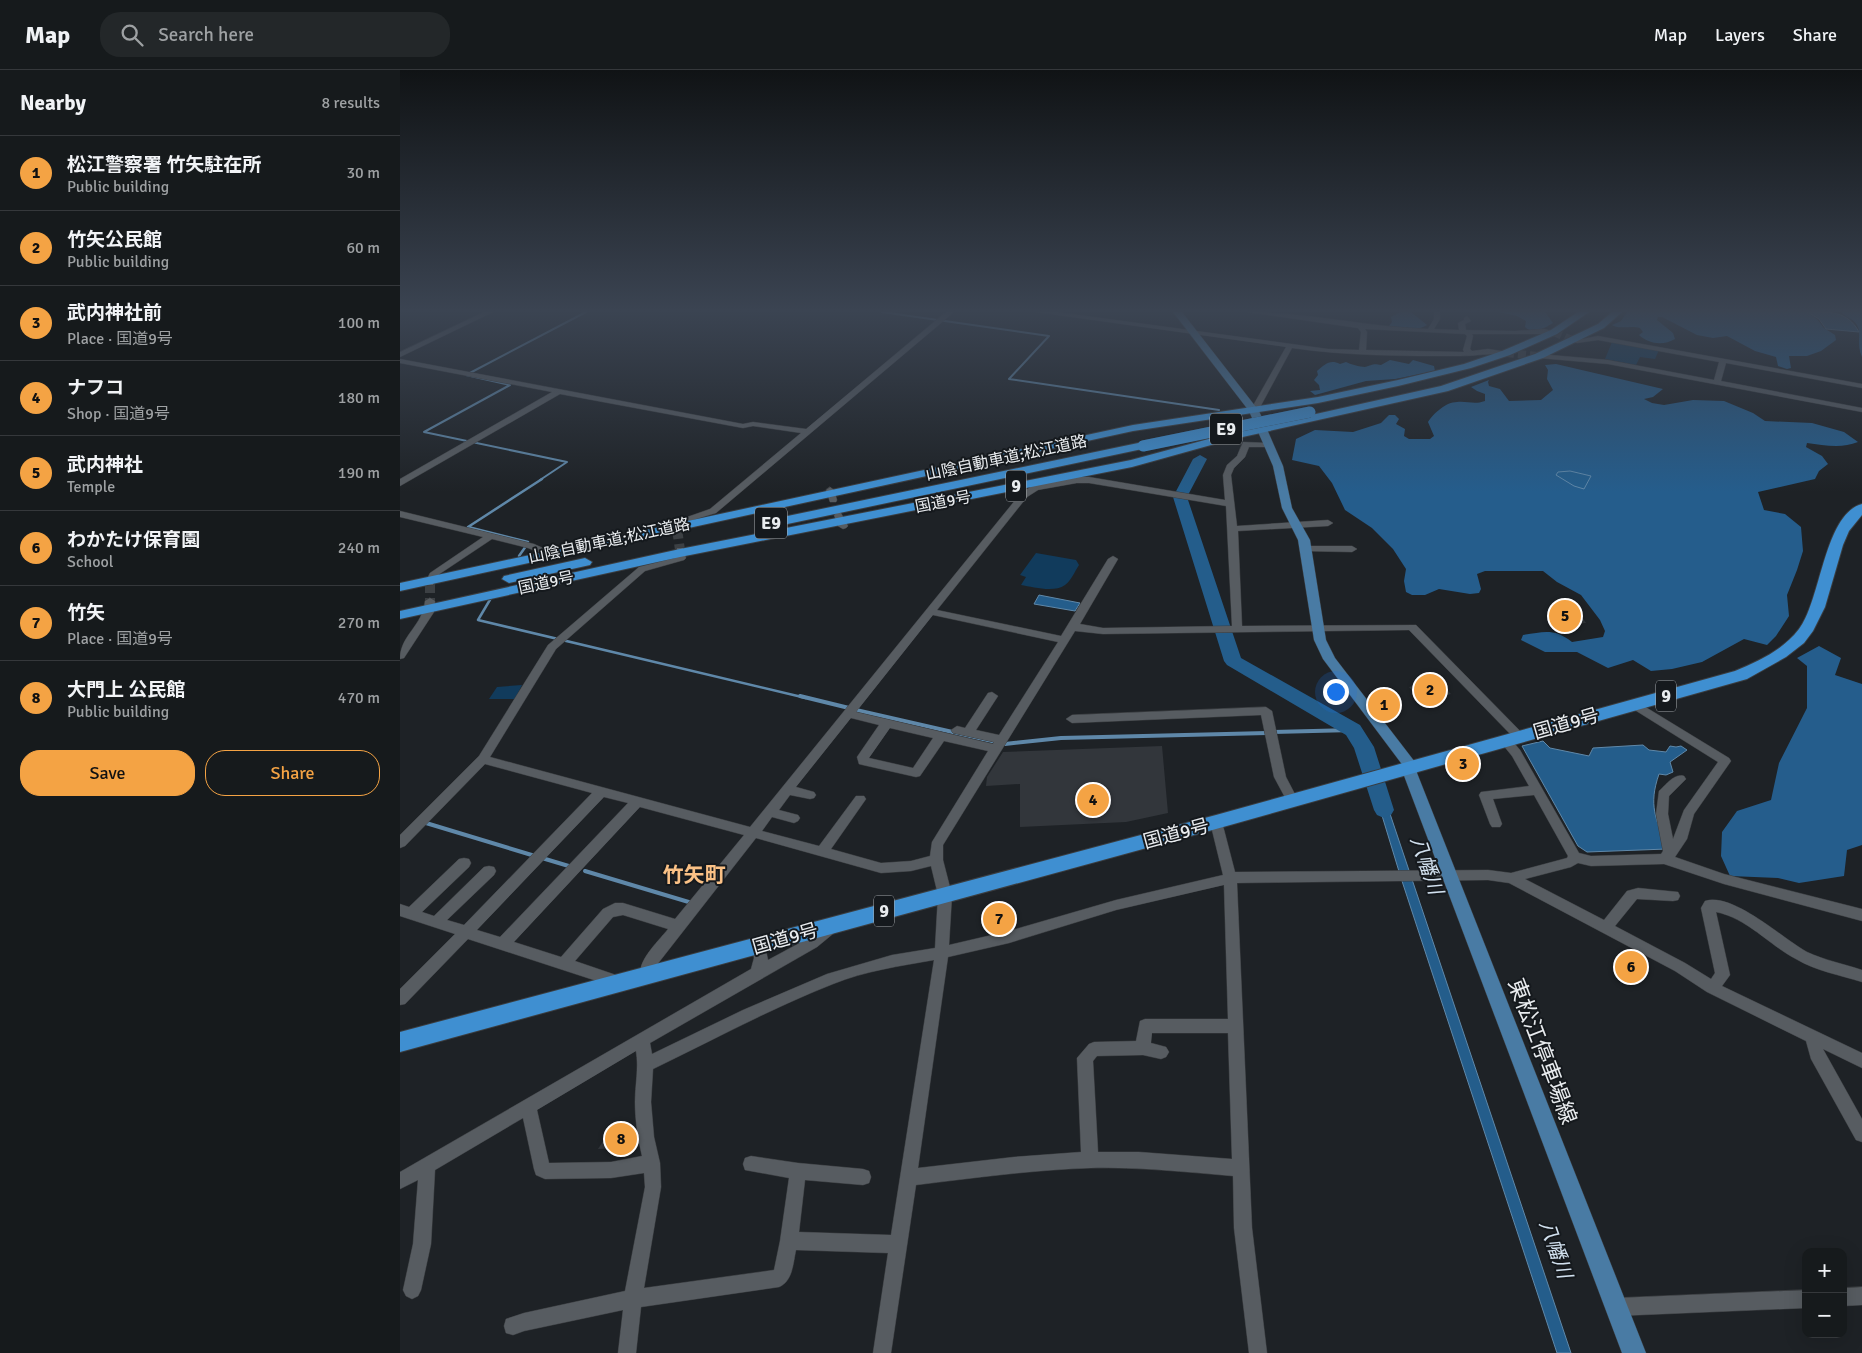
<!DOCTYPE html>
<meta charset="utf-8">
<style>
body{margin:0;font-family:Signika,"Noto Sans JP",sans-serif;background:#232729;color:#f1f3f6}
.controls{position:absolute;right:15px;bottom:15px;display:grid;overflow:hidden;border-radius:10px;box-shadow:0 5px 20px #0002}
.controls button{width:45px;height:45px;display:grid;place-items:center;padding:0;border:0;border-bottom:1px solid #35383b;background:#161a1c;color:#f1f3f6;font:25px sans-serif}
.you{position:absolute;left:935px;top:621px;width:18px;height:18px;margin:-12px;border:4px solid #fff;border-radius:50%;background:#1a73e8;box-shadow:0 0 0 8px #1a73e833}
.badge{display:grid;place-items:center;width:32px;height:32px;border-radius:50%;background:#f4a344;color:#111;font-size:16px;font-weight:700}
.pin{position:absolute;translate:-50% -50%;border:2px solid #fff;box-shadow:0 1px 5px #0006}
.list{margin:0;padding:0;list-style:none}
h2{display:flex;justify-content:space-between;align-items:center;height:65px;margin:0;padding:0 20px;font-size:21px}
h2 small{font-size:16px;font-weight:400;color:#9ea1a3}
.list li{display:grid;grid-template-columns:32px 1fr auto;gap:15px;align-items:center;box-sizing:border-box;height:75px;padding:0 20px;border-top:1px solid #35383b}
.list b{display:block;font-size:19px;white-space:nowrap}
.list p{margin:0;font-size:16px;white-space:nowrap;color:#9ea1a3}
.list em{font-size:16px;font-style:normal;color:#9ea1a3}
.actions{display:flex;gap:10px;padding:15px 20px}
.actions a{flex:1;padding:11px 0;border:1px solid #f4a344;border-radius:20px;text-align:center;font-size:18px;color:#f4a344}
.actions .main{background:#f4a344;color:#111}
.icon{flex:none;width:28px;height:28px;fill:none;stroke:currentColor;stroke-width:2;stroke-linecap:round;stroke-linejoin:round}
.map{position:relative;flex:none;width:1462px;height:1283px;overflow:hidden}
header{display:flex;align-items:center;gap:30px;box-sizing:border-box;height:70px;padding:0 25px;background:#161a1c;border-bottom:1px solid #35383b}
header strong{font-size:24px}
nav{display:flex;gap:28px;margin-inline-start:auto;font-size:18px}
.search{width:350px;height:45px;background:#232729;display:flex;align-items:center;gap:12px;box-sizing:border-box;padding:0 18px;border-radius:20px;color:#9ea1a3;font-size:19px}
main{display:flex}
aside{flex:1;background:#161a1c}
.map>svg:first-child{display:block}
.green{fill:#113b5c}
.forest{fill:#255d8c}
.water{fill:#245d8b;stroke:#5f88a9}
.lines{fill:none;stroke-linecap:round;stroke-linejoin:round}
.stream-far2{stroke:#5f88a9;stroke-width:2}
.stream-far1{stroke:#5f88a9;stroke-width:2.5}
.stream{stroke:#5f88a9;stroke-width:4}
.river{fill:#245d8b;fill-rule:evenodd}
.building{fill:#32363b}
.minor-tunnel-far1{stroke:#3c4044;stroke-width:8;stroke-dasharray:8 4;stroke-linecap:butt}
.minor-tunnel{stroke:#3c4044;stroke-width:10;stroke-dasharray:10 5;stroke-linecap:butt}
.minor-casing{stroke:#3a3d40;stroke-width:1}
.major-casing{stroke:#3a3d40;stroke-width:1}
.highway-casing{stroke:#3a3d40;stroke-width:2}
.minor{fill:#575c61;fill-rule:evenodd}
.major{fill:#497ba4;fill-rule:evenodd}
.highway{fill:#3f8fd1;fill-rule:evenodd}
.highway-bridge-casing{stroke:#3a3d40;stroke-width:11;stroke-linecap:butt}
.highway-bridge{stroke:#3f8fd1;stroke-width:11}
.labels{text-anchor:middle;stroke-width:4;stroke-linejoin:round;paint-order:stroke}
.far-street-label{font-size:16px;fill:#e9ecef;stroke:#15191d}
.shield{fill:#15191d;stroke:#a9adb0;stroke-width:1}
.shield-label{font-size:18px;font-weight:bold;fill:#e9ecef}
.street-label{font-size:19px;fill:#e9ecef;stroke:#15191d}
.water-label{font-size:20px;font-style:italic;fill:#d2e1ef;stroke:#15191d}
.quarter-label{font-size:21px;font-weight:bold;fill:#fac186;stroke:#15191d}
.near-street-label{font-size:22px;fill:#e9ecef;stroke:#15191d}
</style>
<header>
<strong>Map</strong>
<div class="search"><svg class="icon" aria-label="search" viewBox="0 0 24 24"><circle cx="10" cy="10" r="6"/><path d="M15 15l6 6"/></svg>Search here</div>
<nav><a>Map</a><a>Layers</a><a>Share</a></nav>
</header>
<main>
<aside>
<h2>Nearby<small>8 results</small></h2>
<ul class="list">
<li><span class="badge">1</span><div><b>松江警察署 竹矢駐在所</b><p>Public building</p></div><em>30 m</em></li>
<li><span class="badge">2</span><div><b>竹矢公民館</b><p>Public building</p></div><em>60 m</em></li>
<li><span class="badge">3</span><div><b>武内神社前</b><p>Place · 国道9号</p></div><em>100 m</em></li>
<li><span class="badge">4</span><div><b>ナフコ</b><p>Shop · 国道9号</p></div><em>180 m</em></li>
<li><span class="badge">5</span><div><b>武内神社</b><p>Temple</p></div><em>190 m</em></li>
<li><span class="badge">6</span><div><b>わかたけ保育園</b><p>School</p></div><em>240 m</em></li>
<li><span class="badge">7</span><div><b>竹矢</b><p>Place · 国道9号</p></div><em>270 m</em></li>
<li><span class="badge">8</span><div><b>大門上 公民館</b><p>Public building</p></div><em>470 m</em></li>
</ul>
<div class="actions"><a class="main">Save</a><a>Share</a></div>
</aside>
<div class="map">
<svg width="1462" height="1283" viewBox="0 0 1462 1283">
<rect width="100%" height="100%" fill="#1e2226"/>
<g class="green">
<polygon points="1212,272 1259,280 1255,289 1240,287 1236,295 1205,289"/>
<path d="M636,483L676,490L679,495C675,501 671,511 665,515C654,523 633,517 621,515L626,507L620,505Z"/>
<polygon points="122,615 115,629 89,629 97,617"/>
</g>
<g class="forest">
<path d="M1000,242H1011L1027,255C1018,261 999,260 989,256L992,252L991,247Z"/>
<path d="M1098,242H1145L1153,253C1145,258 1133,265 1125,257L1126,251L1117,246Z"/>
<path d="M1227,242H1406L1417,249L1424,258L1435,265L1436,270L1421,281L1407,286H1389L1391,298L1387,299L1378,296L1376,287L1355,281L1327,266L1313,268L1297,265L1262,247H1258L1257,250L1273,263L1275,269C1263,276 1249,274 1239,265L1243,262L1240,258C1231,255 1220,260 1212,255L1221,251Z"/>
<path d="M1441,242H1462V287C1456,274 1462,263 1457,255C1454,249 1445,247 1441,242Z"/>
<path d="M990,290L1009,294L1013,290L1034,296L1035,301L995,309L966,311L915,325L910,321L920,320L919,315L914,310L918,305L917,301C925,294 930,289 940,294L946,292C950,294 960,297 965,297C972,295 973,293 981,295Z"/>
<path d="M1156,294L1263,319L1253,327L1244,329L1252,333L1264,335L1293,330L1324,331L1353,343L1365,351L1412,353L1444,362L1458,372C1441,379 1424,375 1407,373L1406,377L1422,386L1428,394L1419,401L1415,409L1358,422L1364,440L1385,444L1401,457L1403,481L1397,500L1387,525L1389,546L1376,566L1367,575L1344,569L1302,592L1272,599L1251,601L1233,590L1208,598L1177,582H1145L1121,570L1123,565C1144,562 1154,558 1172,572L1203,567L1205,561L1200,550L1181,525L1157,512L1143,501H1085L1077,504L1081,519L1079,523L1070,524L1039,519L1025,525H1012L1006,522L1004,511L1006,499L993,479L972,458L945,440L932,413L919,396L892,390L896,369L915,360L953,362L981,353L989,345H995L999,349L996,354L1005,359L1004,366L1009,369H1030L1034,366L1028,352C1034,343 1046,332 1057,332C1068,331 1074,335 1085,331V324L1077,321L1071,317L1089,310L1088,312L1089,316L1100,319L1109,331L1141,330L1153,320L1147,309L1148,300L1145,295Z"/>
<polygon points="1419,576 1441,588 1435,605 1462,614 1462,775 1447,780 1444,806 1399,813 1378,808 1330,806 1321,786 1322,762 1337,741 1371,730 1379,693 1407,638 1407,596 1397,588"/>
</g>
<g class="water">
<path d="M1407,242C1429,242 1447,240 1459,262L1426,259L1419,249Z"/>
<polygon points="1170,401 1191,406 1184,419 1174,416 1156,405 1158,402"/>
<polygon points="639,525 680,533 675,541 634,534"/>
<path d="M1143,671L1150,678L1189,686L1193,678L1243,675L1249,680L1266,682L1270,676L1276,677L1281,676L1287,680L1270,692L1273,702L1266,705L1259,704C1248,736 1256,748 1267,779L1187,782L1178,776L1122,676Z"/>
<polygon points="980,714 1171,1283 1157,1283 1001,808 973,716"/>
</g>
<g class="lines">
<g class="stream-far2">
<polyline points="482,242 649,266 609,309 819,340"/>
<polyline points="140,410 167,392 24,362 110,315 66,305 186,242"/>
</g>
<g class="stream-far1">
<polyline points="128,472 68,457 142,409"/>
<polyline points="119,486 126,476"/>
<polyline points="91,528 78,550 406,628"/>
</g>
<g class="stream">
<polyline points="400,626 449,638"/>
<polyline points="456,640 605,674 661,668 867,663"/>
<polyline points="873,662 953,660"/>
<polyline points="26,753 135,786"/>
<polyline points="142,788 172,797"/>
<polyline points="185,801 292,833"/>
</g>
<polygon class="river" points="800,385 807,389 787,427 841,588 960,655 974,677 994,740 991,745 984,748 977,745 974,740 954,678 946,665 827,595 824,591 773,427 793,389"/>
</g>
<g class="building">
<polygon points="1156,536 1167,536 1171,539 1176,538 1186,553 1156,555 1149,544 1159,544 1155,539 1158,538"/>
<polygon points="1038,610 1051,624 1022,632 1009,617"/>
<polygon points="993,621 998,628 986,631 993,640 983,642 971,626"/>
<polygon points="762,676 768,743 726,752 620,757 620,714 586,716 587,707 603,682"/>
<polygon points="235,1060 237,1069 234,1077 198,1079 209,1062"/>
</g>
<g class="lines">
<g class="minor-tunnel-far1">
<polyline points="1154,262 1174,271"/>
<polyline points="1106,283 1139,286"/>
</g>
<g class="minor-tunnel">
<polyline points="277,459 280,480"/>
<polyline points="30,513 30,531"/>
</g>
<g class="minor-casing">
<g id="minor">
<polygon points="84,242 93,242 0,287 0,282"/>
<polygon points="546,242 554,242 316,443 283,453 281,455 280,461 274,461 271,454 273,452 310,439 401,363 353,356 343,358 160,324 0,416 0,409 152,322 0,293 0,289 343,354 353,352 406,359"/>
<path d="M636,242H657L928,279L959,280L961,262L958,258L847,242C907,242 967,257 1028,259L1034,249V242H1040V249L1034,259L1059,260L1058,253L1064,250V248L1067,246L1071,251L1065,254L1066,260L1115,261L1144,259L1157,262L1154,264H1072L1073,266L1070,279L1072,281L1088,279L1108,282V284L1106,285C1088,283 1077,286 1060,286C1004,286 948,286 892,278L858,341L854,343L850,341L886,277ZM965,259L1065,264L1067,266L1063,280L1064,282L966,280L967,262Z"/>
<polygon points="1198,266 1462,314 1462,318 1326,293 1321,311 1462,338 1462,342 1208,294 1139,288 1135,286 1139,284 1208,290 1314,310 1319,292 1198,270 1177,273 1171,271"/>
<path d="M843,372L868,373L872,375L868,377H849L845,387L834,398L831,405L837,456L928,450L933,453L928,456L838,461L842,556L1016,555L1125,666L1119,670L1115,669L1009,560L703,564L675,561L543,775V790L552,825L549,875L609,861L716,830L823,805L810,752L812,749H820L822,752L835,802L1088,800L1111,803L1167,788L1168,786L1134,725L1093,729L1102,754L1100,757H1092L1090,754L1079,725L1081,722L1129,716L1112,686L1099,670L1105,666L1109,667L1120,680L1179,783L1191,786L1261,784L1263,781L1256,744L1259,721C1266,715 1274,703 1284,706L1286,709L1269,726L1268,744L1273,769L1284,740L1318,692L1230,637L1228,634L1234,630L1329,688L1331,691L1294,744L1287,769L1275,787L1324,804L1462,839V851L1324,814L1264,794L1191,796L1178,793L1171,797L1125,809L1204,850L1227,821L1238,818L1278,822L1280,826L1278,830L1273,831L1237,829L1215,856L1285,893L1311,909L1315,903L1301,838L1305,831C1333,822 1383,869 1407,882C1424,890 1444,894 1462,900V912C1440,905 1416,901 1396,889C1369,875 1347,848 1316,842L1330,905L1322,916L1462,983V998L1423,979L1462,1049V1072L1456,1070L1411,989L1406,971L1307,922L1275,901L1109,813L1088,810L837,813L852,1158L867,1283H849L834,1158L833,1106C785,1102 738,1097 691,1098C632,1100 574,1108 516,1115L491,1283H473L488,1183L396,1180C393,1193 393,1211 379,1217L241,1237L236,1283H218L223,1240L124,1261L113,1265L106,1263L104,1256L106,1249L124,1243L225,1221L245,1117L244,1103L211,1108L145,1109L136,1105L134,1099L123,1048L35,1100L31,1174L21,1220L18,1226L12,1229L6,1226L3,1220L13,1174L18,1110L0,1119V1102L351,899L354,888L352,875L354,871L359,869L364,871L368,890L407,869L424,855L429,853L434,855L436,859L434,863L417,877L250,973L252,984L343,940L427,904L492,885L535,878L538,825L531,796L511,801L481,803L356,768L256,896L252,911L247,913L242,911C233,894 258,872 268,859L223,845L213,847L175,891L216,905L221,915L219,919L214,921L209,919L206,914L68,869L5,934L0,935V919L55,864L0,846V834L9,837L59,789L64,788L69,789L71,793L69,797L22,842L34,846L84,797L89,796L94,797L96,801L94,805L47,850L64,855L192,723L85,694L5,776L0,778V765L79,686L148,575L239,497L275,488L277,478H283L286,488L284,490L245,501L156,579L90,687L350,757L621,423L632,416L645,413L643,410L647,407L652,412L677,407H689L825,430L823,405L827,395L837,386ZM677,413H689L826,436L832,556L703,558L680,554L718,489L713,486L708,489L661,566L537,540L627,427L638,420ZM533,545L658,572L599,665L576,660L598,626L592,622L588,623L565,658L557,656L551,660L553,663L594,672L593,674L456,642ZM451,648L479,655L457,687L459,694L463,695L516,707L520,706L544,671L588,681L532,772L530,786L511,791L481,793L431,779L466,729L464,726H456L419,776L362,761L372,747L394,753L398,751L400,748L398,745L379,740L390,725L410,729L414,728L416,725L414,722L396,717ZM490,658L533,668L513,698L469,688ZM204,727L228,733L100,867L77,860ZM240,737L344,765L275,849L223,833H215L203,839L161,887L114,872ZM824,815L828,949H745L740,951L736,971L694,972L689,974L677,988L681,1082L614,1087L518,1098L548,887L609,873L716,840ZM534,890L491,1165L399,1162L405,1110L463,1115L469,1113L471,1107L469,1101L463,1099L398,1093L351,1086L345,1088L343,1094L345,1100L389,1108L380,1171L374,1200L244,1218L261,1117L260,1093L254,1067L251,1032L253,999C313,970 372,938 433,914C465,901 500,896 534,890ZM752,963H828L832,1089L739,1082H698L693,991L697,986L743,985L761,989L766,987L769,982L766,977L751,973ZM236,981C239,999 235,1015 235,1032C235,1050 238,1069 242,1086L211,1092L149,1093L137,1040Z"/>
<polygon points="430,417 434,420 437,430 436,432 430,432 426,420"/>
<polygon points="0,441 134,474 156,484 151,487 128,478 92,469 41,503 37,506 33,515 27,515 25,513 30,503 83,467 0,447"/>
<polygon points="438,442 441,443 448,456 446,458 443,459 438,456 434,445"/>
<polygon points="906,476 952,476 957,479 952,482 903,481 901,479"/>
<path d="M30,528L35,531L34,542L4,588L0,589C0,565 23,556 25,531Z"/>
<polygon points="866,637 872,641 886,707 898,730 896,733 888,733 874,707 861,645 672,653 666,649 672,645"/>
<polygon points="1462,1217 1462,1235 1443,1236 1443,1218"/>
<polygon points="1406,1220 1406,1238 1216,1246 1210,1243 1207,1237 1210,1231 1216,1228"/>
</g>
</g>
<g class="major-casing">
<polygon id="major" points="773,242 782,242 859,341 883,396 892,438 910,470 926,570 935,588 1018,696 1017,703 1246,1283 1222,1283 1003,703 1004,697 923,589 914,570 898,470 882,438 873,396 849,341"/>
</g>
<g class="highway-casing">
<g id="highway">
<polygon points="1178,242 1189,242 1157,264 1110,285 1071,298 998,316 918,333 733,361 0,521 0,513 733,355 918,327 998,310 1064,294 1102,281 1151,260"/>
<polygon points="1212,242 1222,242 1204,258 1143,288 1048,321 829,370 732,397 280,487 0,549 0,541 280,479 731,390 827,364 1041,316 1135,284 1198,254"/>
<polygon points="743,372 749,376 747,378 378,456 372,452 378,448"/>
<path d="M1462,434V445L1449,461L1443,475L1425,537L1413,561L1404,573L1386,587L1347,609L816,759L0,982V962L816,745L1335,601C1359,591 1383,580 1399,559C1421,531 1424,444 1462,434Z"/>
<polygon points="185,488 192,492 190,495 109,513 102,509 104,506"/>
</g>
</g>
<use href="#minor" class="minor"/>
<use href="#major" class="major"/>
<use href="#highway" class="highway"/>
<g class="highway-bridge-casing">
<polyline id="highway-bridge" points="743,376 910,342"/>
</g>
<use href="#highway-bridge" class="highway-bridge"/>
</g>
<linearGradient id="sky" x2="0" y2="1"><stop stop-color="#101315"/><stop offset="0.57" stop-color="#3b4452"/><stop offset="1" stop-color="#3b4452" stop-opacity="0"/></linearGradient>
<rect width="1462" height="422" fill="url(#sky)"/>
<g class="labels">
<g class="far-street-label">
<text transform="translate(606 387) rotate(-12)" y="6">山陰自動車道;松江道路</text>
<text transform="translate(543 431) rotate(-11)" y="6">国道9号</text>
<text transform="translate(209 470) rotate(-12)" y="6">山陰自動車道;松江道路</text>
<text transform="translate(146 512) rotate(-12)" y="6">国道9号</text>
</g>
<g class="shield">
<rect x="810" y="343.5" width="32" height="31" rx="4"/>
<rect x="606" y="400.5" width="20" height="31" rx="4"/>
<rect x="355" y="437.5" width="32" height="31" rx="4"/>
<rect x="1256" y="610.5" width="20" height="31" rx="4"/>
<rect x="474" y="825.5" width="20" height="31" rx="4"/>
</g>
<g class="shield-label">
<text x="826" y="365">E9</text>
<text x="616" y="422">9</text>
<text x="371" y="459">E9</text>
<text x="1266" y="632">9</text>
<text x="484" y="847">9</text>
</g>
<g class="street-label">
<text transform="translate(1166 653) rotate(-16)" y="7">国道9号</text>
<text transform="translate(776 763) rotate(-15)" y="7">国道9号</text>
<text transform="translate(385 868) rotate(-16)" y="7">国道9号</text>
</g>
<g class="water-label">
<text transform="translate(1027 795) rotate(71)" y="7">八幡川</text>
<text transform="translate(1156 1179) rotate(71)" y="7">八幡川</text>
</g>
<g class="quarter-label">
<text x="294" y="812">竹矢町</text>
</g>
<g class="near-street-label">
<text transform="translate(1143 981) rotate(69)" y="8">東松江停車場線</text>
</g>
</g>
</svg>
<div class="controls">
<button>+</button>
<button>−</button>
</div>
<div class="you"></div>
<div class="pin badge" style="left:984px;top:635px">1</div>
<div class="pin badge" style="left:1030px;top:620px">2</div>
<div class="pin badge" style="left:1063px;top:694px">3</div>
<div class="pin badge" style="left:693px;top:730px">4</div>
<div class="pin badge" style="left:1165px;top:546px">5</div>
<div class="pin badge" style="left:1231px;top:897px">6</div>
<div class="pin badge" style="left:599px;top:849px">7</div>
<div class="pin badge" style="left:221px;top:1069px">8</div>
</div>
</main>
